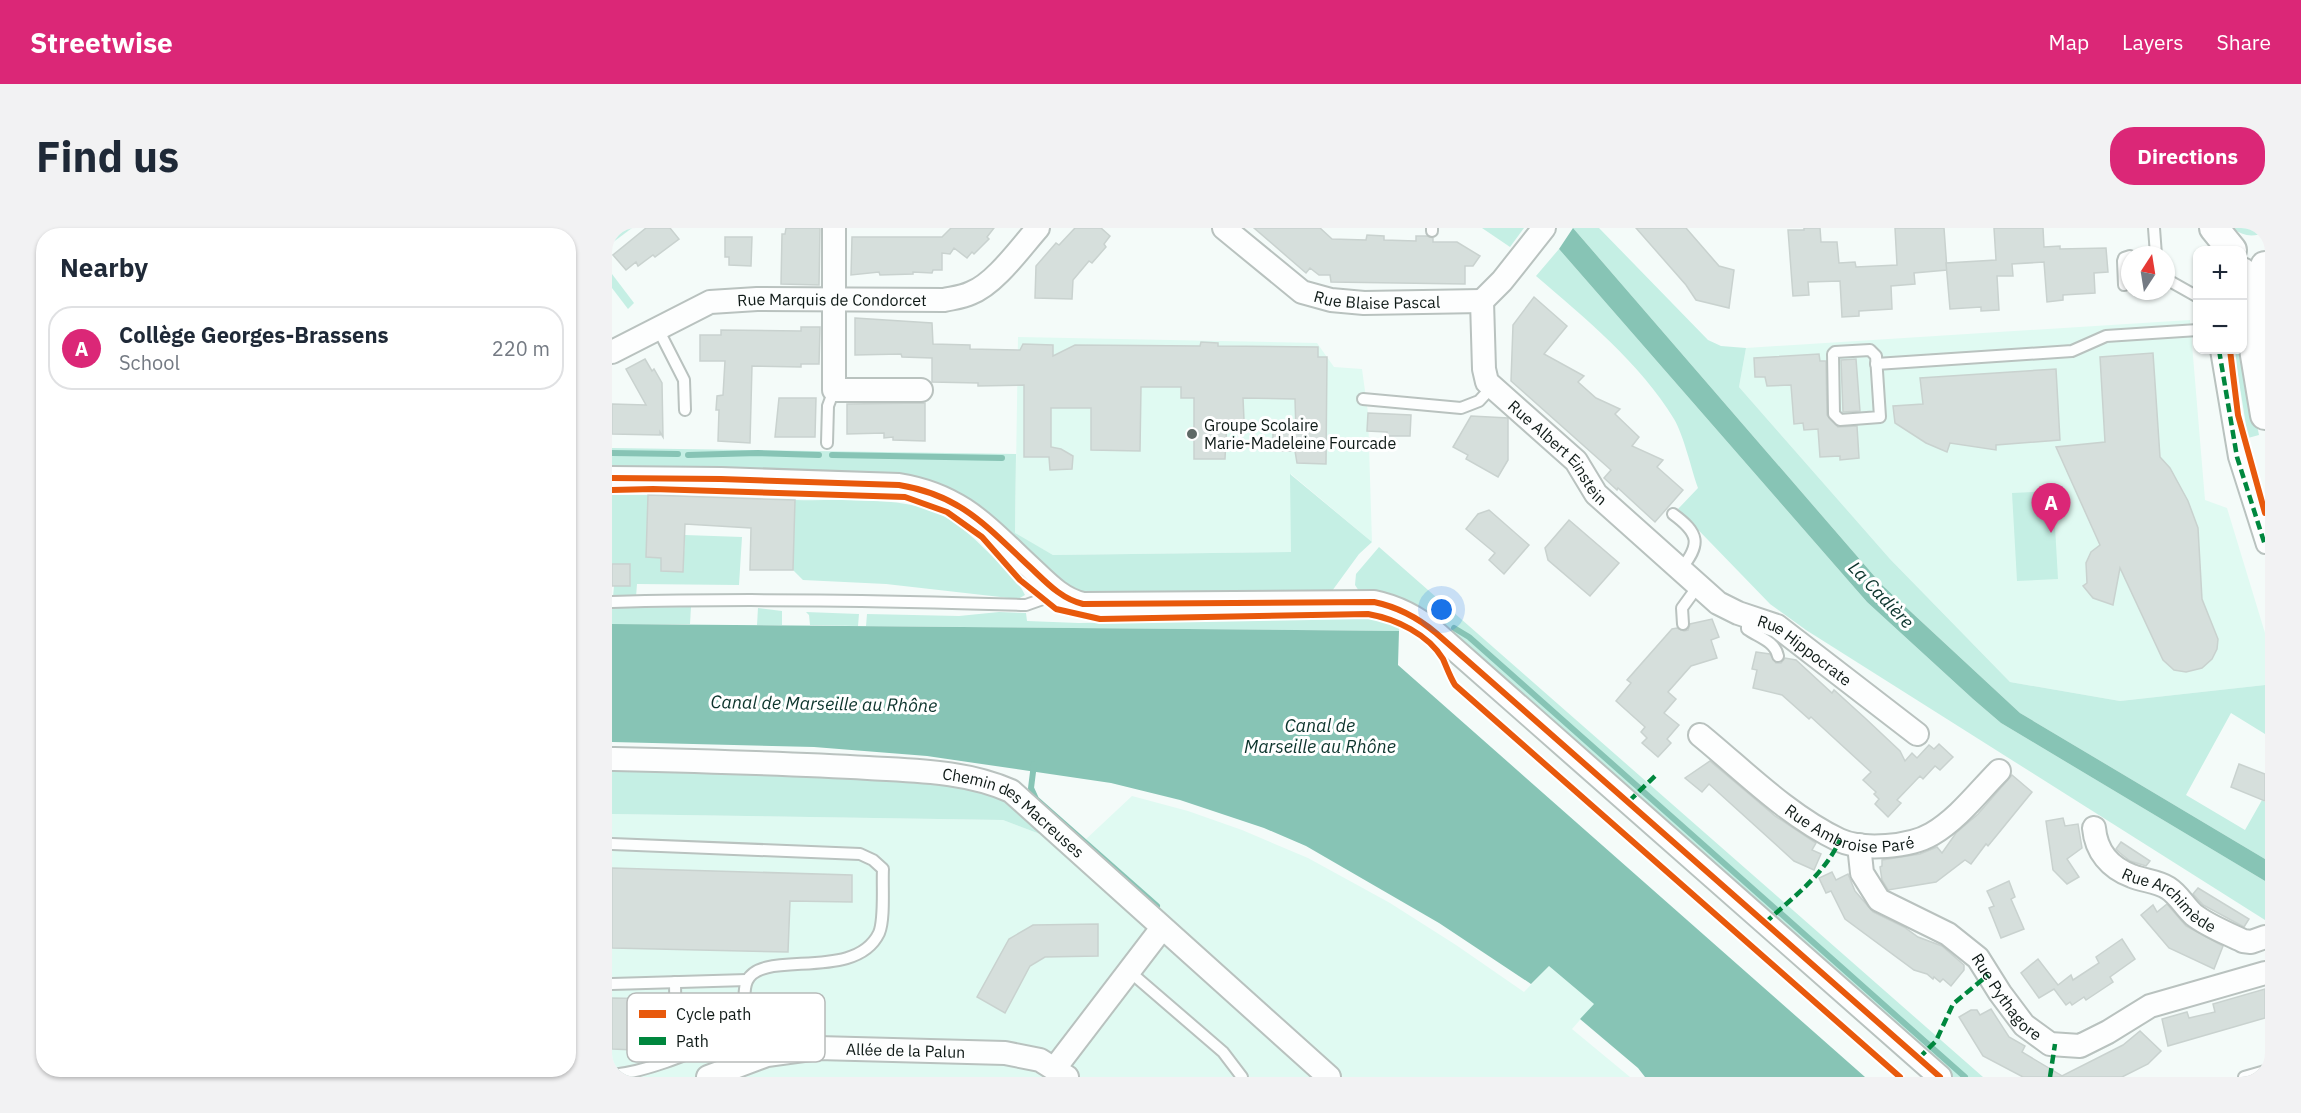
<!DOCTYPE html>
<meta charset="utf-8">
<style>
body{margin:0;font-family:"IBM Plex Sans",sans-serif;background:#f2f2f3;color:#1f2937}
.controls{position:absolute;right:18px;top:18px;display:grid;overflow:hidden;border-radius:12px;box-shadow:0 2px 4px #0004}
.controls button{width:54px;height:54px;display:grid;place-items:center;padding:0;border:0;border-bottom:2px solid #e0e1e3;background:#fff;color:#1f2937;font:30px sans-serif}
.compass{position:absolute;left:1509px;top:18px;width:54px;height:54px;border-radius:50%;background:#fff;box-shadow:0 2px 4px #0004;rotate:12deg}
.you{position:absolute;left:830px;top:382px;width:21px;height:21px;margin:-15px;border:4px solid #fff;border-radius:50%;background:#1a73e8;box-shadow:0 0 0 9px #1a73e833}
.badge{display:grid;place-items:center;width:39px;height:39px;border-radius:50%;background:#db2777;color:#fff;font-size:20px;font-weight:700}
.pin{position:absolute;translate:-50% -50px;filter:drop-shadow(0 2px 3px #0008)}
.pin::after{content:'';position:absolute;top:32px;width:21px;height:18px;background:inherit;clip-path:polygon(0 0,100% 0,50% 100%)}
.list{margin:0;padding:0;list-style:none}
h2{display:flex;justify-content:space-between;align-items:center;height:78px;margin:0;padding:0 24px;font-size:26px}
h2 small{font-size:20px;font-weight:400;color:#747a83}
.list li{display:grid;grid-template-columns:39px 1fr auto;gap:18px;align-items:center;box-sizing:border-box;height:84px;margin:0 12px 12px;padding:0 12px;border:2px solid #e0e1e3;border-radius:24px}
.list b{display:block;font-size:22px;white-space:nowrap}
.list p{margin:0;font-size:20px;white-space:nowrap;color:#747a83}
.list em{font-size:20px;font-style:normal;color:#747a83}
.map{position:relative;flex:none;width:1653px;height:849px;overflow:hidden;border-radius:24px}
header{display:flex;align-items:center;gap:36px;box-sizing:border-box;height:84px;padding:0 30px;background:#db2777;color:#fff}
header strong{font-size:28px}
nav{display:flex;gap:33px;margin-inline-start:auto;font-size:21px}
.intro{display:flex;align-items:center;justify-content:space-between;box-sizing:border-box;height:144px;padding:0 36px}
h1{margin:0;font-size:42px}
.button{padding:15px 27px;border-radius:24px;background:#db2777;color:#fff;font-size:21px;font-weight:700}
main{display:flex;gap:36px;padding:0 36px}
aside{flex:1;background:#fff;border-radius:24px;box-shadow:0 2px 4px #0004}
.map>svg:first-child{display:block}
.built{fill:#e0faf2}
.green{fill:#c5efe4}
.water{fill:#87c4b5}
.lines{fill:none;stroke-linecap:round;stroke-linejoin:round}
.stream{stroke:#87c4b5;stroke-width:6}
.building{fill:#d6dfdc;stroke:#c9d2cf;stroke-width:1.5}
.service-casing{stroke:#b9c2bf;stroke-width:14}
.pedestrian-casing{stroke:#b9c2bf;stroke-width:20}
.minor-casing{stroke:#b9c2bf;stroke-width:26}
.tertiary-casing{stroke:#b9c2bf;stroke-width:32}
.service{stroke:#fdfefe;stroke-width:10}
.pedestrian{stroke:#fdfefe;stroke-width:16}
.minor{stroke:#fdfefe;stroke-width:22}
.tertiary{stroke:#fdfefe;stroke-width:28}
.quiet{stroke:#00873e;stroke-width:4.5;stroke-dasharray:9 4.5;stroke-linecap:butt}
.cycleway-casing{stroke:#fff;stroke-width:10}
.cycleway{stroke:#e8590c;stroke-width:6}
.poi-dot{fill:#5f6966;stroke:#fff;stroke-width:2}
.labels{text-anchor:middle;stroke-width:6;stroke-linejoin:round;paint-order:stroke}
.street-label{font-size:16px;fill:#0f1a17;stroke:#fff}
.poi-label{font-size:16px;fill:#0f1a17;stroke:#fff;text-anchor:start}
.water-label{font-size:18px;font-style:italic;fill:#0c342c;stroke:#fff}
.key{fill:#fff;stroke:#b7bab9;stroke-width:1.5}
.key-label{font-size:16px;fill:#0f1a17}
</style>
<header>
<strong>Streetwise</strong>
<nav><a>Map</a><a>Layers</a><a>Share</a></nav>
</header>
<div class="intro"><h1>Find us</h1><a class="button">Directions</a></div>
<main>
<aside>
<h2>Nearby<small></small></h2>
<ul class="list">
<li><span class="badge">A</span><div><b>Collège Georges-Brassens</b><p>School</p></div><em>220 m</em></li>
</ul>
</aside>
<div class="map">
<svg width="1653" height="849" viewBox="0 0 1653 849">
<rect width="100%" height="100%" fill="#f4fbf9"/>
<g class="built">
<polygon points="1578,92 1593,272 1615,280 1653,405 1653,457 1508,473 1398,454 1278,331 1127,159 1134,120"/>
<polygon points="406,109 705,115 722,139 750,141 756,185 760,314 679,246 680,324 441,327 403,306"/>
<polygon points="520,568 576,583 630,602 696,630 778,675 844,717 912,764 937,738 982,776 960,801 1018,849 0,849 0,586 391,592 428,606 457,627"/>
</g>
<g class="green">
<polygon points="0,0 20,0 0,15"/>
<polygon points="870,0 912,0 898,19"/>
<polygon points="961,0 987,0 1096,112 1109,118 1134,120 1127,159 1278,331 1398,454 1508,473 1653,457 1653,506 1619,485 1574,567 1633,602 1650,572 1653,574 1653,631 1408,485 1270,357"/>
<path d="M1620,0H1653V4C1641,10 1631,8 1620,0Z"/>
<path d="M947,21L1255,374L1361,471L1389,495L1653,653V692L1194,402L1158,376L1066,281L1086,260C1079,240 1072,208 1062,191C1029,136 972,89 924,48Z"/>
<polygon points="0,46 22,75 16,81 0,60"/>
<polygon points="1622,122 1630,122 1647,207 1636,210"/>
<polygon points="0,220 404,226 403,305 441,327 679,324 678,246 760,314 747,326 720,363 464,367 340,264 0,243"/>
<polygon points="1441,263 1446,351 1405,353 1400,265"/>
<polygon points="0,267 36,267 35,329 49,329 50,267 70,268 51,287 49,343 71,343 73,307 130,309 127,357 25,356 24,369 1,369 2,358 18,358 18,336 0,336"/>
<path d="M183,272C221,273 279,269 315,281C339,288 360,308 378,326C391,338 405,350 413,367L406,371L274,356L191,352L181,342Z"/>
<polygon points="767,319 1371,849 1339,849 821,393 747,363 743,357 744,346"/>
<polygon points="79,379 78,396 0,396 0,380"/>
<polygon points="146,380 170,383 170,397 145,397"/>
<polygon points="194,384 247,386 246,398 198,397 197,387"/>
<polygon points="387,384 414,385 415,393 467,395 755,390 770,393 787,399 787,403 254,398 255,386 347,388"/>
<polygon points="0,540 301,551 386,566 432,603 428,606 391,592 0,586"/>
</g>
<g class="water">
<polygon points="961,0 1270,357 1408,485 1653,631 1653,653 1389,495 1361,471 1255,374 947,21"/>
<polygon points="0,396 787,403 786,437 1253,849 1033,849 1026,840 968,791 982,776 937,738 919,756 827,695 694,618 652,600 568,572 499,555 315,528 202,519 0,514"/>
</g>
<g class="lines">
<g class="stream">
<polyline points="0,225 66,226"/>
<polyline points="76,227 146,225 207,227"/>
<polyline points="220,227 390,230"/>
<polyline points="842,400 857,409 1353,849"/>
<polyline points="422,536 419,560 424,571 545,678"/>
</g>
</g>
<g class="building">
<polygon points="34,0 58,0 67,11 43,29 41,27 26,38 24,34 14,42 1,27"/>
<polygon points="174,0 208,0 207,57 169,56 170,6 173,6"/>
<polygon points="339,0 382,0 375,9 377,11 362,26 360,24 355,30 342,20 338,26 330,25 330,42 321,42 320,45 301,44 301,46 268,47 267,44 239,47 240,9 330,9"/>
<polygon points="463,0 489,0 498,8 492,16 494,19 480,35 477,33 461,52 460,71 423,70 424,38 444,15 447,17"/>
<polygon points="642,0 708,0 720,11 754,12 755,7 772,8 772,12 804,13 804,8 815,8 821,10 821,14 845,14 868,28 861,38 853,38 853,56 719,54 718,47 707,47 698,40 694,45"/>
<polygon points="1024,0 1074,0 1107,38 1122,42 1117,80 1084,72 1074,57"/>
<polygon points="1192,0 1208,0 1209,14 1225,14 1227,35 1243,34 1244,39 1285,37 1283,0 1332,0 1335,42 1302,45 1303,56 1279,58 1280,81 1247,83 1247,88 1230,89 1228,53 1196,54 1197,67 1181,68 1176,2 1192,2"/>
<polygon points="1382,0 1431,0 1432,19 1448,18 1448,21 1494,20 1496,44 1482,45 1483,65 1451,67 1451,72 1435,74 1432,34 1400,36 1401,48 1385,48 1387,82 1369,83 1369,79 1338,81 1334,35 1384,32"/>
<polygon points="113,9 140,9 139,38 117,37 117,29 113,29"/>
<polygon points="922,69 955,98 932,126 972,148 966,154 984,170 1008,181 1003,186 1027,209 1020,218 1051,232 1045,239 1071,262 1043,294 1006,260 1005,262 992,250 999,242 899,153 901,97"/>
<polygon points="243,90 320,95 321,116 358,117 358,121 408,122 411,116 441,117 441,128 463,117 588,118 589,114 606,115 606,118 706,119 706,129 715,129 714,236 685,235 683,223 661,223 661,204 684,204 683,171 631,170 632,192 615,192 613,231 582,231 582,170 569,170 569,159 529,159 528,223 479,222 479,180 439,180 439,219 449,221 461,228 460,241 438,242 437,229 412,229 412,157 366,158 366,155 320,154 320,130 290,129 289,126 243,127"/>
<polygon points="189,99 208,99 207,136 189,136 189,139 140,138 138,215 106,213 107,182 104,182 105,168 111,167 113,133 88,133 88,107 109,107 109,102 189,103"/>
<polygon points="1541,125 1548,229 1558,240 1576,273 1586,300 1590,371 1606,411 1605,421 1600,431 1590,440 1574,444 1562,442 1551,432 1508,340 1501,377 1481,370 1471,358 1475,355 1474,335 1479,324 1488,317 1444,219 1493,214 1488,129"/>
<polygon points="1207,126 1208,133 1214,133 1215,187 1226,199 1245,198 1247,230 1228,232 1228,228 1208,229 1206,201 1192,202 1191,195 1182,196 1179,157 1155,158 1153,149 1143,149 1142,130"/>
<polygon points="33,131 40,143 42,141 50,155 51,209 48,204 48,207 0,206 0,176 34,177 14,141"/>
<polygon points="1244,131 1248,183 1231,184 1229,132"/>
<polygon points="1444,141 1448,212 1384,217 1384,222 1338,215 1335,224 1314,215 1283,195 1281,178 1311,176 1308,150"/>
<polygon points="167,170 204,170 203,209 163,209"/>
<polygon points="313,175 313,213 281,212 281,209 272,210 272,205 235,206 235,176"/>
<polygon points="756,185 799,187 798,208 775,208 775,204 755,203"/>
<polygon points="859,188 896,190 896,232 886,249 854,231 856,227 841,219"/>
<polygon points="36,267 183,272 181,342 138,342 139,300 73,296 71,344 49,343 49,330 34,329"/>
<polygon points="877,282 917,317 892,346 877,332 883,325 854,301 866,286"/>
<polygon points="957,292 1007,335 978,368 936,332 933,320"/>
<rect x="0" y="336" width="18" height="22"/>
<polygon points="1100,391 1107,409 1099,412 1105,430 1079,438 1056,464 1064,471 1052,485 1067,497 1055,511 1059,515 1046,529 1030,515 1035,510 1029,504 1033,499 1004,473 1019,455 1015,452 1060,401 1065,400 1072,403 1076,402 1078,396"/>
<polygon points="1144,424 1158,426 1164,435 1169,435 1173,430 1184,432 1220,465 1222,462 1253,490 1288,523 1293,533 1300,525 1305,530 1317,517 1322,521 1327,516 1341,529 1328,542 1323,538 1311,551 1308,548 1285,572 1289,575 1276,589 1263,576 1267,571 1262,566 1264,564 1251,552 1259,544 1199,489 1197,491 1170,467 1141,460 1145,442 1140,441"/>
<polygon points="1098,533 1163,588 1204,615 1200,622 1209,626 1202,642 1182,633 1097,556 1090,564 1073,550"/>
<polygon points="1627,536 1653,546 1653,573 1619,559"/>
<polygon points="1400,547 1420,564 1385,607 1376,618 1374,616 1359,636 1353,632 1324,654 1276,662 1270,652 1268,639 1270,638 1270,632 1308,626 1325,619 1330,625 1344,605 1366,586"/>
<polygon points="1451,590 1453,598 1466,596 1470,620 1455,631 1467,649 1455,656 1441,642 1434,593"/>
<polygon points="1509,614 1538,633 1534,638 1518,633 1508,625 1504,621"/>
<polygon points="0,640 240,647 240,674 178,673 176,724 0,720"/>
<polygon points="1220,644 1224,652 1236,646 1243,663 1261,684 1292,699 1306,709 1330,718 1352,737 1352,742 1339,758 1331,751 1328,754 1322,749 1321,751 1315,746 1302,742 1233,691 1219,663 1214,665 1207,650"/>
<polygon points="1397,653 1403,669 1399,671 1412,701 1389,710 1377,680 1382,678 1375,663"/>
<polygon points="1586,660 1637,691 1632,699 1591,677 1581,666"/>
<polygon points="1555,676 1574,698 1611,718 1602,741 1557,720 1529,687 1541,677 1545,684"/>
<polygon points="486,696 486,728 433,729 418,738 393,785 365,769 397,711 421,697"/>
<polygon points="1510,711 1523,731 1498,749 1501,754 1474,772 1472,769 1460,777 1458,774 1454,777 1442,761 1427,770 1409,745 1426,731 1446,757 1459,747 1461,752 1487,735 1484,729"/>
<polygon points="1653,761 1653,790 1556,818 1550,791 1575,784 1577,790 1603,784 1601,776"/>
<polygon points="0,770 45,771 44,786 49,793 48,799 44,807 44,823 0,821"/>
<polygon points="1379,781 1397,809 1413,818 1410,824 1450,848 1511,817 1528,803 1549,823 1536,836 1510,849 1411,849 1371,828 1347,789 1359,782 1365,782 1368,787"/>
</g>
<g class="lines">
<g class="service-casing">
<g id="service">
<polyline points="1542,0 1544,27"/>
<polyline points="820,3 820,0"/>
<polyline points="1554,51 1586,69"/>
<polyline points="1512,57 1511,33 1512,30 1518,28"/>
<polyline points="46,101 72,152 73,182"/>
<polygon points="1258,122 1264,128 1268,189 1228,192 1222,186 1221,126 1223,124"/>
<polyline points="1264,136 1460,123 1494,108 1586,102"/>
<polyline points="751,171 849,180 867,173 880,159"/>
<polyline points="215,215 216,178 222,162"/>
<path d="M1061,286C1087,305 1090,316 1068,342"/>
<path d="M0,374C138,370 276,373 414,377L431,371L442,361"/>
<path d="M1135,388V401C1146,409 1163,413 1166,428"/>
<polyline points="1071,396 1070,380 1086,358"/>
<path d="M0,616L248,626L261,632L271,641C270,657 273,691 267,705C243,755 150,720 135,753C127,772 141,810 145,830"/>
<polyline points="517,743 611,824 630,849"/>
<polyline points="63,754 64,829"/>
<polyline points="0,756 135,752"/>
<path d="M0,847C43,843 98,816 139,800"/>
<polyline points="1632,849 1653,843"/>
</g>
</g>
<g class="pedestrian-casing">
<polyline id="pedestrian" points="1607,122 1625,229 1653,317"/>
</g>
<g class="minor-casing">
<g id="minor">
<polyline points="222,0 222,162 309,162"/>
<path id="s1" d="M612,0L690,64L719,72L752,75L870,73"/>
<path id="s2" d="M870,73L872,141L875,154L964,233L984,266L1106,375L1126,385L1165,398L1305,506"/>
<polyline points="870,73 890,53 932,0"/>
<path id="s3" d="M0,124L98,74L145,71L332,72C341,70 351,69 359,65C383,56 409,19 426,0"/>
<path d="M0,250L109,251L287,257C349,267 375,299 418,339C434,354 449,371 471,376L762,374C786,379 805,389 824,405L1328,849"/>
<path id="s4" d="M1088,507C1132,543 1175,587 1227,612C1251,623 1298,619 1320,606C1347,590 1366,564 1387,543"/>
<path id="s5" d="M0,531C85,533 171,535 256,540C305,543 354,543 399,563L717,849"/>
<path id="s6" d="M1482,600C1484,623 1498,640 1520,648C1532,653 1545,653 1556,660C1567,667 1572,678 1582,687C1596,698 1615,705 1631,713L1639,714L1653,709"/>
<path id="s7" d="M1247,617L1250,645L1267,672L1336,706L1366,730L1388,765L1412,797L1438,816L1468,818L1496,804L1538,778L1653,745"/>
<polyline points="443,840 550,700"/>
<path id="s8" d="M96,849L155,827L206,820L393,825L428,832L455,849"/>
</g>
</g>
<g class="tertiary-casing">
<g id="tertiary">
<polyline points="1602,0 1620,22"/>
<polyline points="1630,44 1639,85 1641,115 1653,187"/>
<polyline points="1640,80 1653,38"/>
</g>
</g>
<use href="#service" class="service"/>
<use href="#pedestrian" class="pedestrian"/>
<use href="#minor" class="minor"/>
<use href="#tertiary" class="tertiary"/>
<g class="quiet">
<polyline points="1607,122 1625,229 1653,317"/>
<polyline points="1017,573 1043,548"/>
<path d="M1153,695C1181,669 1212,647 1228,612"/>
<polyline points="1307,830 1324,813 1341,776 1376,747"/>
<polyline points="1438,849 1443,816"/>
</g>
<g class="cycleway-casing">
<g id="cycleway">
<polyline points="1618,122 1626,187 1653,285"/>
<path d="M0,250L109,251L287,257C349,267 375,299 418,339C434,354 449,371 471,376L762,374C786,379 805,389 824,405L1328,849"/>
<path d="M0,262L41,261L293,269L335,284L370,309L408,352L444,381L488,391L756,386C784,391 816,406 831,431C835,440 838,449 843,457L1288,849"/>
</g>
</g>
<use href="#cycleway" class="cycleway"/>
</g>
<circle class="poi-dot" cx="580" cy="206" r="6"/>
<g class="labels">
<g class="street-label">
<text dy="6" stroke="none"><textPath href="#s1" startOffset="177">Rue Blaise Pascal</textPath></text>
<text dy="6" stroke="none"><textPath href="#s3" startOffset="232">Rue Marquis de Condorcet</textPath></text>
<text dy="6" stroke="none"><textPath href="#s2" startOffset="182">Rue Albert Einstein</textPath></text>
<text dy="6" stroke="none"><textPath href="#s2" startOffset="502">Rue Hippocrate</textPath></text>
<text dy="6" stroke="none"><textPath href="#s5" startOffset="414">Chemin des Macreuses</textPath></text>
<text dy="6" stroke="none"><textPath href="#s4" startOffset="182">Rue Ambroise Paré</textPath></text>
<text dy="6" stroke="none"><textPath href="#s6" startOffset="110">Rue Archimède</textPath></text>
<text dy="6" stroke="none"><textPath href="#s7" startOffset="224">Rue Pythagore</textPath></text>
<text dy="6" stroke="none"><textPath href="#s8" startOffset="202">Allée de la Palun</textPath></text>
</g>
<g class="poi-label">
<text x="592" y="203">Groupe Scolaire<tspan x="592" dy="18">Marie-Madeleine Fourcade</tspan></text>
</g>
<g class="water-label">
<text transform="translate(1269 367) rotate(46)" y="6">La Cadière</text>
<text transform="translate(212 476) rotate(1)" y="6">Canal de Marseille au Rhône</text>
<text x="708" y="504">Canal de<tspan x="708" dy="21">Marseille au Rhône</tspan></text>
</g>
</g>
<rect x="15" y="765" width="198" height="69" rx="9" class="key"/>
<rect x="27" y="782" width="27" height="8" fill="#e8590c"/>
<rect x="27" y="809" width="27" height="8" fill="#00873e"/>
<g class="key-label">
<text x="64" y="792">Cycle path</text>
<text x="64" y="819">Path</text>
</g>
</svg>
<div class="controls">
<button>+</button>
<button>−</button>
</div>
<svg class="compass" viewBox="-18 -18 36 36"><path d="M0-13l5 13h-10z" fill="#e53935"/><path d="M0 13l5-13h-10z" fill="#747a83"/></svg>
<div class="you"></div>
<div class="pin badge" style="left:1439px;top:305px">A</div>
</div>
</main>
